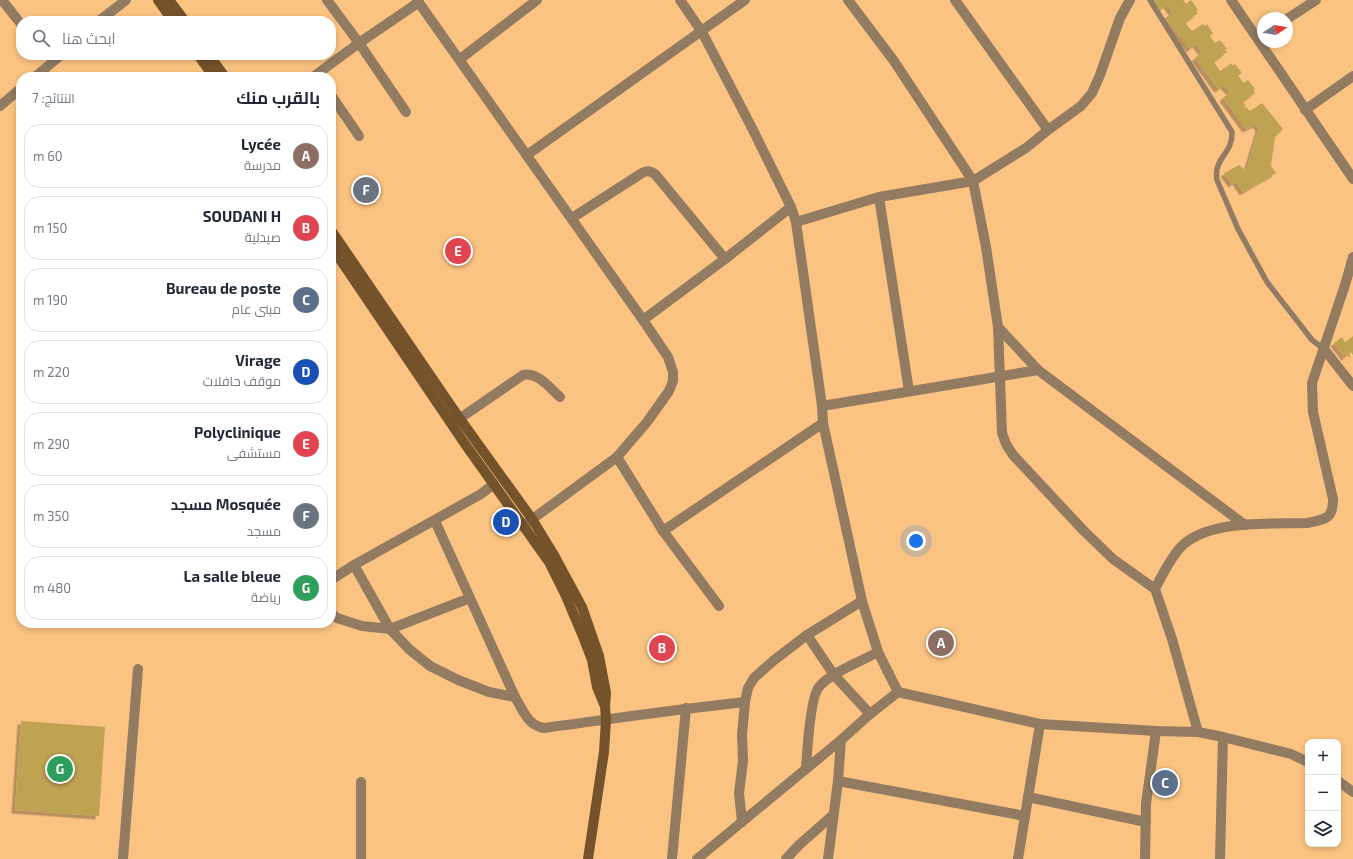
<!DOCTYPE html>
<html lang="ar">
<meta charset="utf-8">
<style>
body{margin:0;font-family:"Exo 2",Cairo,sans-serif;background:#f6f6f7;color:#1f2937;direction:rtl}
.controls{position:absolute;right:12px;bottom:12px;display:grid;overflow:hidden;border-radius:8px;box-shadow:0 2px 6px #0003}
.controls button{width:36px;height:36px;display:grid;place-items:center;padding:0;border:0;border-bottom:1px solid #e0e1e3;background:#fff;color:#1f2937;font:20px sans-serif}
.compass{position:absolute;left:1257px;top:12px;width:36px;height:36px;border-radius:50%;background:#fff;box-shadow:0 2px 6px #0003;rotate:78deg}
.you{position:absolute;left:916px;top:541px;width:14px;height:14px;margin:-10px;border:3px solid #fff;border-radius:50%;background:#1a73e8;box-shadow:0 0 0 6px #1a73e833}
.badge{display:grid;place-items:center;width:26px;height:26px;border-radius:50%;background:#0f766e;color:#fff;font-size:13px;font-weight:700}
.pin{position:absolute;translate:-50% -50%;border:2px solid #fff;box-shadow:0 1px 4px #0006}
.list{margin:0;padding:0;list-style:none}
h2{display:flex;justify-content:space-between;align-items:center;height:52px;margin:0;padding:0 16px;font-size:17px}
h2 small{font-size:13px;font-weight:400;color:#747a83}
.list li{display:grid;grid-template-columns:26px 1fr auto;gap:12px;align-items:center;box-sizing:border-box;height:64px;margin:0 8px 8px;padding:0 8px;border:1px solid #e0e1e3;border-radius:16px}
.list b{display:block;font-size:15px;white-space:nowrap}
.list p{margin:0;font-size:13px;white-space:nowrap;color:#747a83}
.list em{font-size:13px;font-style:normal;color:#747a83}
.icon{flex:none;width:22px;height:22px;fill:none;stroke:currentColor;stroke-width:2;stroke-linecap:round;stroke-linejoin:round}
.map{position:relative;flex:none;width:1353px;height:859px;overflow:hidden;direction:ltr}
.search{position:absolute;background:#fff;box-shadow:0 2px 6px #0003;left:16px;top:16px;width:320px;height:44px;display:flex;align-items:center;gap:10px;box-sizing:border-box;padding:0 14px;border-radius:16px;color:#747a83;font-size:15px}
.panel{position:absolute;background:#fff;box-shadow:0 2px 6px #0003;left:16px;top:72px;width:320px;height:556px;border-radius:16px;direction:rtl}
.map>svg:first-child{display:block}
.building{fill:#bfa353;filter:url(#shadow)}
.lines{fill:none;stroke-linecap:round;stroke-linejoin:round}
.service{stroke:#927b61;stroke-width:5.5}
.minor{stroke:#927b61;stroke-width:10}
.secondary{stroke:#74532a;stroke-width:10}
</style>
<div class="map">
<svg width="1353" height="859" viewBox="0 0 1353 859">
<defs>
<filter id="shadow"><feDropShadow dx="-3.5" dy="3.5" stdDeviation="0" flood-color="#0004"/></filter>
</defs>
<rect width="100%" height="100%" fill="#fbc381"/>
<g class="building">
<polygon points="1153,0 1183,0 1186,4 1191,0 1198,10 1196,11 1198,13 1185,23 1192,31 1203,24 1205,26 1207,24 1213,33 1210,36 1215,43 1220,40 1227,49 1225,50 1227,52 1214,62 1220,71 1232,63 1233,66 1235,64 1242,73 1238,76 1244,83 1248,80 1255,89 1254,90 1255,93 1243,102 1246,106 1241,110 1246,107 1250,111 1262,103 1283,129 1275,137 1271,166 1276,173 1243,192 1236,181 1232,184 1224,173 1239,165 1246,171 1259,128 1256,124 1246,129 1223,98 1230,92 1224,85 1218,89 1195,58 1202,52 1196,44 1190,49 1165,18 1173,13 1167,5 1160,10"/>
<polygon points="1353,336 1353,355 1351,352 1345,357 1334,343 1342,337 1345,342"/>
<polygon points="21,721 105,727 99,816 15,810"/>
</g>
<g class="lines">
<path class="service" d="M1150,0L1232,132C1233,154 1213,158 1217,180L1238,229L1267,282L1312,340L1324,349"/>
<g class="minor">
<polyline points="2,0 21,24"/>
<polyline points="327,0 359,43 406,112"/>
<polyline points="417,0 643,320 668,357 673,372 673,381 669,391 647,422 617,457 523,526"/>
<polyline points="680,0 702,32 751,126 791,207 796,222 822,406 823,423 862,601 878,652 898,692"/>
<polyline points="848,0 894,61 973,181 986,247 998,327 1002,433 1006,444 1013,455 1083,530 1113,559 1155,589"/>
<polyline points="955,0 1048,130"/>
<polyline points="1231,0 1353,179"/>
<polyline points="1287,19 1316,0"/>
<polyline points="99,21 126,0"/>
<polyline points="460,59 537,0"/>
<polyline points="35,77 61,55"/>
<polyline points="313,77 359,43 419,2"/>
<polyline points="331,95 359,136"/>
<polyline points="0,106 21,88"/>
<polyline points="1305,110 1353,76"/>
<polyline points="527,155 745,0"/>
<polyline points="879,197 909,391"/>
<path d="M572,218L642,173C647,170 650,171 655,174L725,259"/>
<polyline points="796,222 879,197 973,181 1026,148 1048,130 1081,106 1092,93 1100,75 1120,18 1130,0"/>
<polyline points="643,320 725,259 791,207"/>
<polyline points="998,327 1038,370"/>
<polyline points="1324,349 1353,386"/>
<polyline points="822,406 1038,370 1245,525"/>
<path d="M453,423L523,375C537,371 551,389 560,397"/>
<polyline points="617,457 663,531 823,423"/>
<path d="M435,521L515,697C523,710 527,725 544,728C611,719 678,709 745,702"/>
<polyline points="663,531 719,606"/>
<polyline points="354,565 390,629 409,649 430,666 458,680 489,692 515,697"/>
<polyline points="331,580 354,565 481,494 494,484"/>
<polyline points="331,613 337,618 362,626 390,629 470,598"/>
<polyline points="807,635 834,675 870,714"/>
<polyline points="1198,732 1223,737 1291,754 1308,762"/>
<path d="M806,769C807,753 810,697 819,687C830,673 862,661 878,652"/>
<polyline points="838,781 1025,816"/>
<polyline points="1338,781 1353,792"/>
<polyline points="361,782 361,859"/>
<polyline points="1028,797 1146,822"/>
<polyline points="742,822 739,793 743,761 742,735 745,702 748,688 754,678 773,661 807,635 862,601"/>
<polyline points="123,859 138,669"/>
<polyline points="672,859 686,708"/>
<path d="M697,859L841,740L870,714L898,692L1040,724L1156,731L1198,732L1172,639L1155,589C1162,575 1169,561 1179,549C1205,519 1269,524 1307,523C1325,519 1333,520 1333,499L1313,412L1312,383L1345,285L1353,257"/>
<polyline points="786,859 799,845 833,815"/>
<polyline points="828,859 838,781 841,740"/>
<polyline points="1018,859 1040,724"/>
<polyline points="1145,859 1146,804 1156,731"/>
<polyline points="1220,859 1223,737"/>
</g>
<g class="secondary">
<polyline points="158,0 173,21"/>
<polyline points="169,0 185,21"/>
<polyline points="198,55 214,77"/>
<polyline points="209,55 225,77"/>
<polyline points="331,230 460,419 532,519 554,555 582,607 599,656 606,693 605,706 606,720 604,752 588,859"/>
<polyline points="331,246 465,444 549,562 565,594 582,634 592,660 597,687 604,704"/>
</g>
</g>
</svg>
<div class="controls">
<button>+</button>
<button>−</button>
<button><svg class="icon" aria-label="layers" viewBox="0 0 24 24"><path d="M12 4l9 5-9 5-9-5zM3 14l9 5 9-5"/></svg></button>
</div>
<svg class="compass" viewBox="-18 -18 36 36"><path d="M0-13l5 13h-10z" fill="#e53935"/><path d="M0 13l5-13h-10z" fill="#747a83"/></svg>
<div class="you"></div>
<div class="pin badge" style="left:941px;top:643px;background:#8d6e63">A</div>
<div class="pin badge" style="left:662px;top:648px;background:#e0444e">B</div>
<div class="pin badge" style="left:1165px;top:783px;background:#5c6f8a">C</div>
<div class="pin badge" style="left:506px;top:522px;background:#1a4fb4">D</div>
<div class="pin badge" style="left:458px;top:251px;background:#e0444e">E</div>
<div class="pin badge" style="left:366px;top:190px;background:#6b7280">F</div>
<div class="pin badge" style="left:60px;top:769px;background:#2e9e5b">G</div>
<div class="search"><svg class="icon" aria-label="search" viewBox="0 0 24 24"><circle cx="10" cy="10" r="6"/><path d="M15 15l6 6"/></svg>ابحث هنا</div>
<section class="panel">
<h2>بالقرب منك<small>النتائج: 7</small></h2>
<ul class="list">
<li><span class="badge" style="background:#8d6e63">A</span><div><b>Lycée</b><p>مدرسة</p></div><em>60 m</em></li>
<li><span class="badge" style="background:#e0444e">B</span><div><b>SOUDANI H</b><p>صيدلية</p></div><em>150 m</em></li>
<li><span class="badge" style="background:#5c6f8a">C</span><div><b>Bureau de poste</b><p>مبنى عام</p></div><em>190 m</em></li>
<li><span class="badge" style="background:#1a4fb4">D</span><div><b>Virage</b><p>موقف حافلات</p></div><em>220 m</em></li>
<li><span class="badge" style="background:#e0444e">E</span><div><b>Polyclinique</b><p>مستشفى</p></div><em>290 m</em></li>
<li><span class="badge" style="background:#6b7280">F</span><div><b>Mosquée مسجد</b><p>مسجد</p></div><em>350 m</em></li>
<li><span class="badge" style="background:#2e9e5b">G</span><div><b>La salle bleue</b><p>رياضة</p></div><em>480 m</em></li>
</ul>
</section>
</div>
